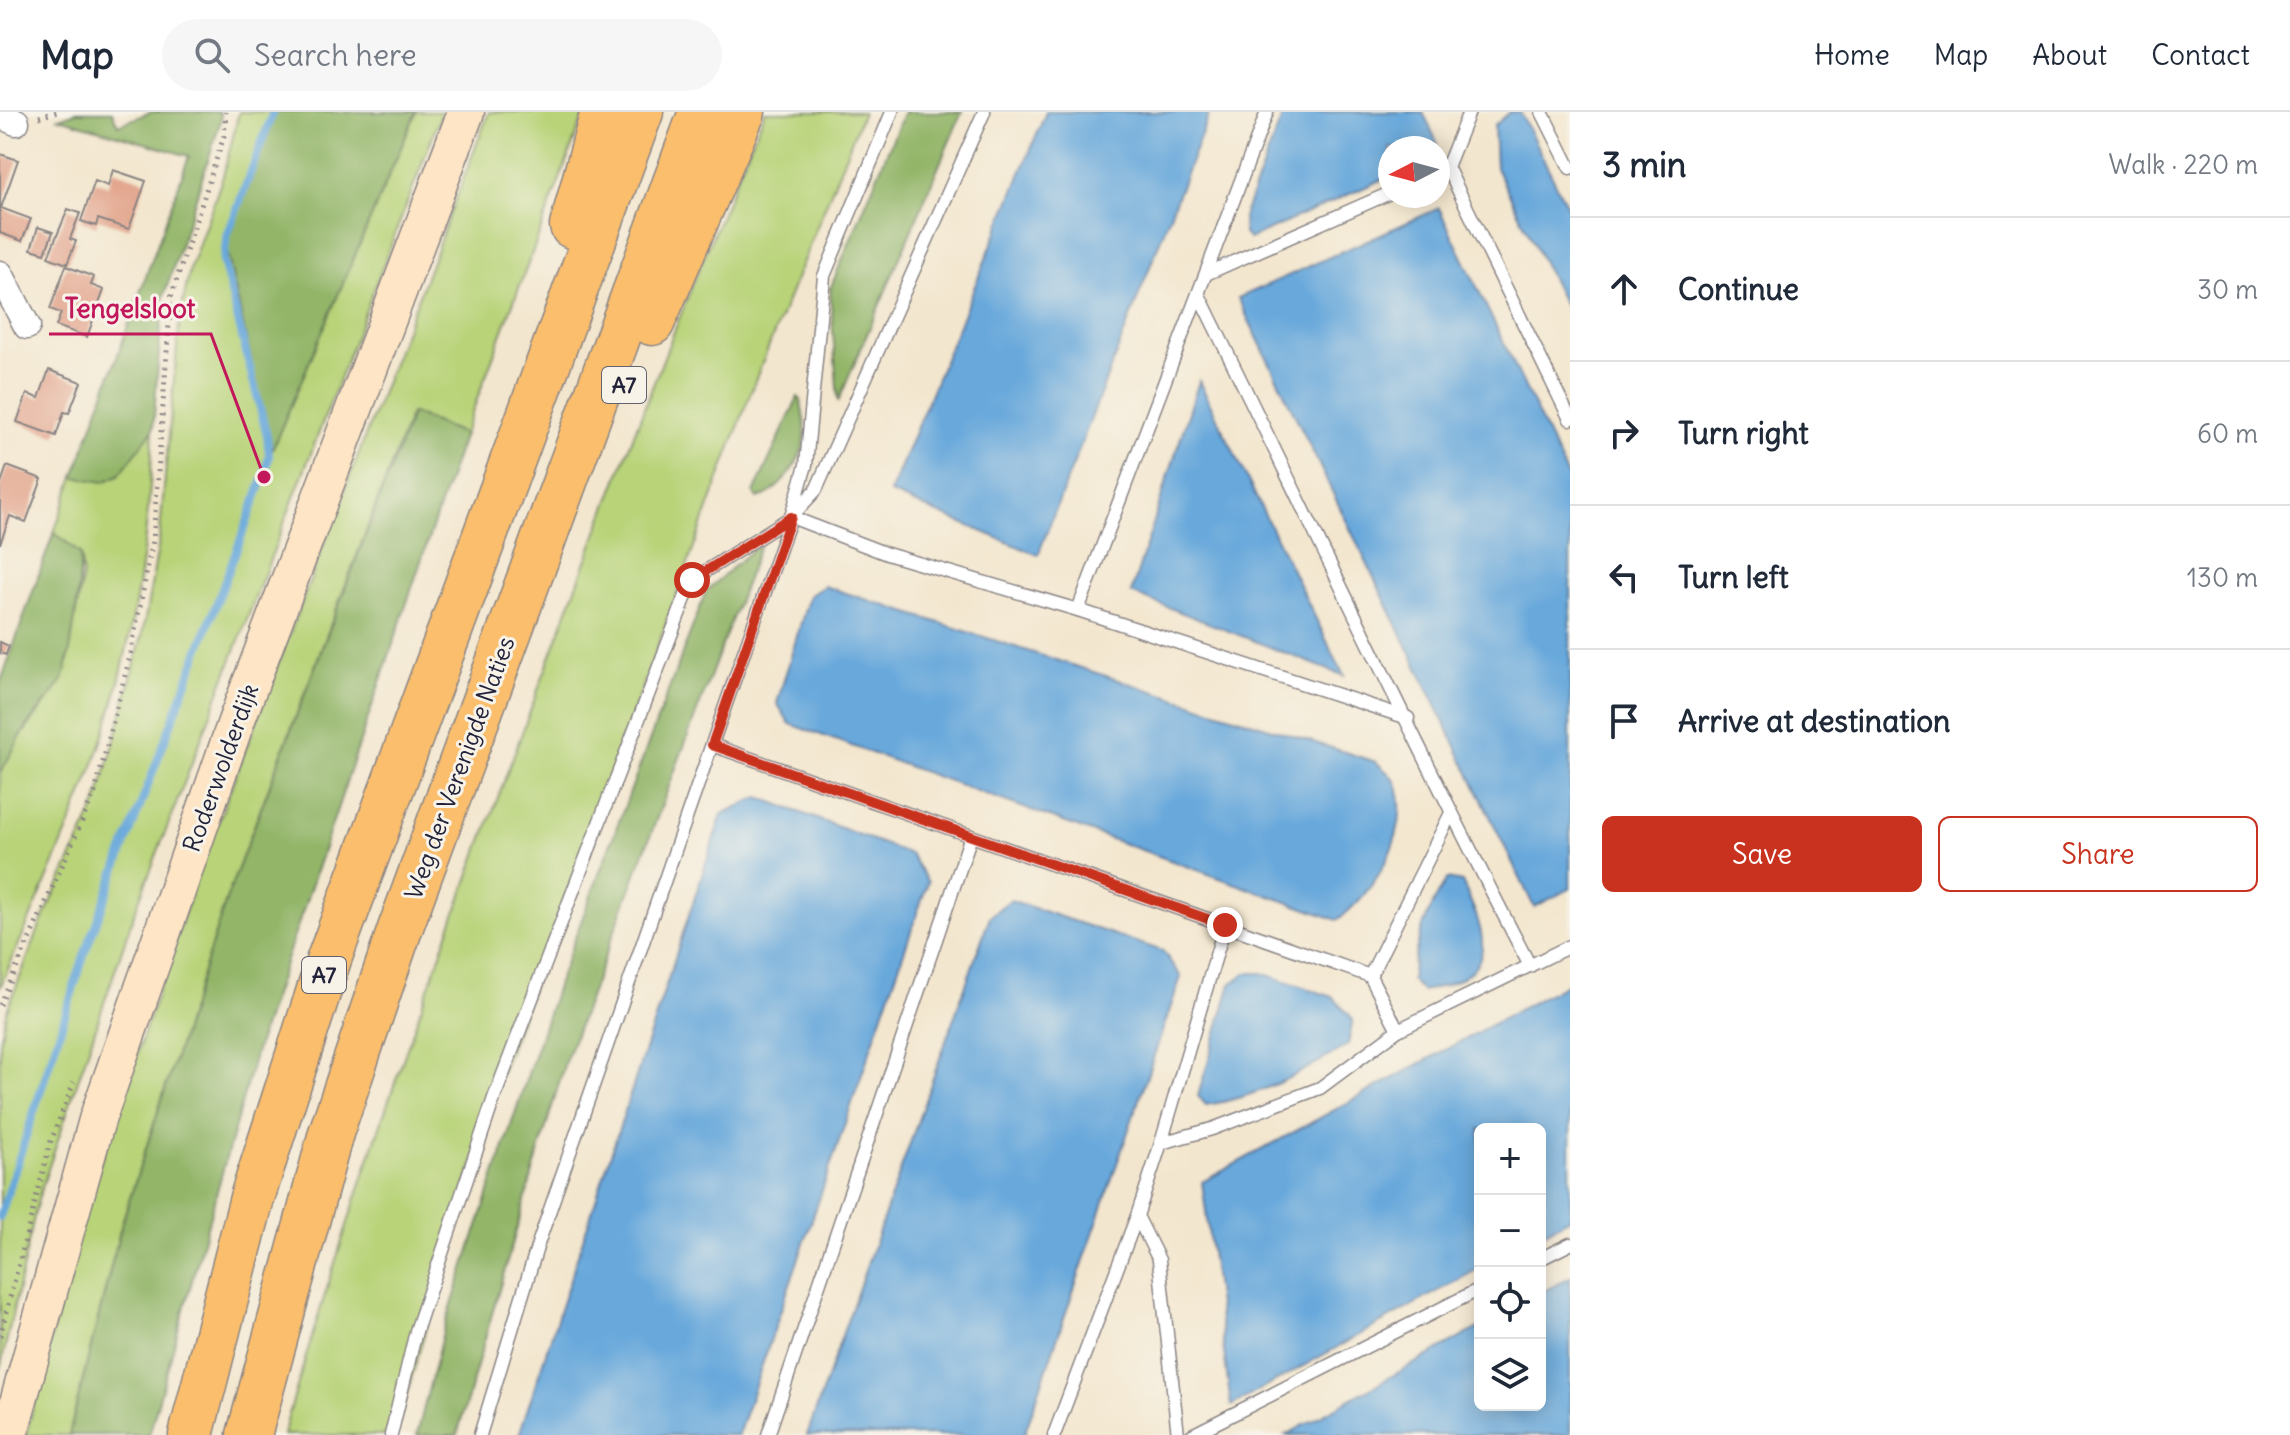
<!DOCTYPE html>
<meta charset="utf-8">
<style>
body{margin:0;font-family:Delius,sans-serif;background:#f6f6f7;color:#1f2937}
.controls{position:absolute;right:24px;bottom:24px;display:grid;overflow:hidden;border-radius:12px;box-shadow:0 4px 20px #0003}
.controls button{width:72px;height:72px;display:grid;place-items:center;padding:0;border:0;border-bottom:2px solid #e0e1e3;background:#fff;color:#1f2937;font:40px sans-serif}
.compass{position:absolute;left:1378px;top:24px;width:72px;height:72px;border-radius:50%;background:#fff;box-shadow:0 4px 20px #0003;rotate:264deg}
.stop{position:absolute;width:24px;height:24px;margin:-18px;border:6px solid #c8321e;border-radius:50%;background:#fff}
.stop.end{background:#c8321e;border-color:#fff;box-shadow:0 2px 8px #0008}
.list{margin:0;padding:0;list-style:none}
h2{display:flex;justify-content:space-between;align-items:center;height:104px;margin:0;padding:0 32px;font-size:34px}
h2 small{font-size:26px;font-weight:400;color:#747a83}
.list li{display:grid;grid-template-columns:52px 1fr auto;gap:24px;align-items:center;box-sizing:border-box;height:144px;padding:0 32px;border-top:2px solid #e0e1e3}
.list b{display:block;font-size:30px;white-space:nowrap}
.list em{font-size:26px;font-style:normal;color:#747a83}
.actions{display:flex;gap:16px;padding:24px 32px}
.actions a{flex:1;padding:18px 0;border:2px solid #c8321e;border-radius:12px;text-align:center;font-size:28px;color:#c8321e}
.actions .main{background:#c8321e;color:#fff}
.icon{flex:none;width:44px;height:44px;fill:none;stroke:currentColor;stroke-width:2;stroke-linecap:round;stroke-linejoin:round}
.map{position:relative;flex:none;width:1570px;height:1323px;overflow:hidden}
header{display:flex;align-items:center;gap:48px;box-sizing:border-box;height:112px;padding:0 40px;background:#fff;border-bottom:2px solid #e0e1e3}
header strong{font-size:38px}
nav{display:flex;gap:44px;margin-inline-start:auto;font-size:28px}
.search{width:560px;height:72px;background:#f6f6f7;display:flex;align-items:center;gap:20px;box-sizing:border-box;padding:0 28px;border-radius:44px;color:#747a83;font-size:30px}
main{display:flex}
aside{flex:1;background:#fff}
.map>svg:first-child{display:block}
.green{fill:#b8d378;stroke:#6d7a5a;stroke-width:2}
.forest{fill:#92b568;stroke:#5a6c52;stroke-width:2}
.water{fill:#68a8db;stroke:#45658b;stroke-width:2}
.lines{fill:none;stroke-linecap:round;stroke-linejoin:round}
.stream{stroke:#68a8db;stroke-width:8}
.building{fill:#e2a38a}
.lane-casing{stroke:#8a8484;stroke-width:15}
.street-casing{stroke:#8a8484;stroke-width:29}
.secondary-casing{stroke:#8a8484;stroke-width:39}
.highway-casing{stroke:#8a8484;stroke-width:47}
.path{stroke:#8a8484;stroke-width:5;stroke-dasharray:2 6;stroke-linecap:butt}
.lane{stroke:#fff;stroke-width:12}
.street{stroke:#fff;stroke-width:26}
.secondary{stroke:#fde5c5;stroke-width:36}
.highway{stroke:#fabe6d;stroke-width:44}
.route{stroke:#c8321e;stroke-width:10}
.labels{text-anchor:middle;stroke-width:6;stroke-linejoin:round;paint-order:stroke}
.shield{fill:#f7f3e8;stroke:#62616f;stroke-width:2}
.shield-label{font-size:22px;font-weight:bold;fill:#22223b}
.street-label{font-size:24px;fill:#22223b;stroke:#f7f3e8}
.leader{fill:none;stroke:#c2185b;stroke-width:3}
.callout-dot{fill:#c2185b;stroke:#f7f3e8;stroke-width:3}
.callout-label{font-size:26px;text-anchor:middle;font-weight:bold;fill:#c2185b;stroke:#f7f3e8;stroke-width:6;stroke-linejoin:round;paint-order:stroke}
</style>
<header>
<strong>Map</strong>
<div class="search"><svg class="icon" aria-label="search" viewBox="0 0 24 24"><circle cx="10" cy="10" r="6"/><path d="M15 15l6 6"/></svg>Search here</div>
<nav><a>Home</a><a>Map</a><a>About</a><a>Contact</a></nav>
</header>
<main>
<div class="map">
<svg width="1570" height="1323" viewBox="0 0 1570 1323">
<rect width="100%" height="100%" fill="#f7f3e8"/>
<filter id="ink" filterUnits="userSpaceOnUse"><feTurbulence type="fractalNoise" baseFrequency=".0125" numOctaves="2"/><feDisplacementMap in="SourceGraphic" scale="16" xChannelSelector="R" yChannelSelector="G"/><feConvolveMatrix kernelMatrix="1 2 1 2 8 2 1 2 1" color-interpolation-filters="sRGB"/></filter>
<filter id="wash" filterUnits="userSpaceOnUse"><feTurbulence type="fractalNoise" baseFrequency=".006" numOctaves="4" result="noise"/><feDisplacementMap in="SourceGraphic" scale="32" xChannelSelector="R" yChannelSelector="G"/><feGaussianBlur stdDeviation="1.8" result="paint"/><feColorMatrix in="noise" values="0 0 0 0 0 0 0 0 0 0 0 0 0 0 0 0 0 1.4 0 .05"/><feComposite in="paint" operator="in"/></filter>
<g filter="url(#wash)">
<rect width="100%" height="100%" fill="#f3e6ce"/>
<g class="green">
<polygon points="239,0 274,0 251,59 271,339 416,0 442,0 135,799 38,1087 0,1258 0,929 6,901 42,809 96,694 115,628 142,524 159,430 180,204 190,157 223,64"/>
<polygon points="489,0 585,0 464,322 411,301 226,788 122,1111 69,1323 26,1323 85,1095 197,765"/>
<path d="M765,0H863L755,269L494,980L395,1323H283C354,1073 444,829 535,586C608,390 681,192 765,0Z"/>
<path d="M153,318C150,420 131,550 96,646C68,724 32,800 0,876V661L16,631L63,568L83,463L80,442L54,420L74,365C128,373 120,355 153,318Z"/>
</g>
<g class="forest">
<polygon points="76,0 112,0 118,13 151,0 220,0 221,8 163,187 153,318 119,363 104,370 74,365 189,44 59,6"/>
<polygon points="274,0 416,0 271,340 225,130"/>
<polygon points="904,0 962,0 838,290 830,177"/>
<path d="M798,285L801,288C802,300 807,315 805,327C802,348 778,383 757,386L754,381Z"/>
<polygon points="412,301 464,322 259,928 149,1323 69,1323 122,1111 226,788"/>
<path d="M54,420L80,442C82,459 70,556 62,569C54,583 41,595 31,608C19,625 11,644 0,661V572Z"/>
<polygon points="761,430 565,950 457,1323 417,1323 443,1220 559,868 706,479"/>
</g>
<g class="water">
<polygon points="1046,0 1210,0 1038,443 890,381"/>
<polygon points="1284,0 1423,0 1437,30 1437,36 1390,36 1390,64 1249,127 1244,122 1243,105"/>
<polygon points="1510,0 1520,0 1570,100 1570,204 1496,56 1494,14"/>
<polygon points="1439,96 1570,369 1570,777 1534,795 1238,186"/>
<polygon points="1199,269 1344,564 1131,481"/>
<path d="M824,474L1376,650C1382,656 1394,664 1397,673C1411,721 1375,781 1337,808L790,612L777,591L809,484Z"/>
<polygon points="759,685 910,742 928,770 738,1323 519,1323 722,702"/>
<path d="M1447,767L1462,770C1490,830 1499,864 1422,879L1411,868C1416,826 1426,802 1447,767Z"/>
<polygon points="1010,788 1163,839 1181,865 1024,1323 807,1323 990,804"/>
<path d="M1246,861H1262L1333,885L1353,907L1348,933C1303,960 1258,986 1206,993L1198,984L1231,872Z"/>
<polygon points="1570,870 1570,1106 1540,1123 1540,1017 1480,1017 1480,1156 1231,1294 1202,1070"/>
<polygon points="1570,1165 1570,1323 1286,1323 1480,1215 1480,1293 1540,1293 1540,1181"/>
</g>
<g class="lines">
<polyline class="stream" points="0,1105 86,838 264,365 269,344 267,324 223,149 227,124 273,0"/>
</g>
<g id="blocks">
<g class="building">
<polygon points="0,42 18,48 1,96 31,107 22,129 0,121"/>
<polygon points="113,58 146,69 129,117 98,107 96,114 81,109 95,69 108,74"/>
<polygon points="68,97 80,101 70,127 76,129 67,152 48,145"/>
<polygon points="38,115 53,120 45,141 31,137"/>
<polygon points="66,154 94,165 91,173 104,178 87,225 56,214 61,201 50,197"/>
<polygon points="49,258 81,270 69,301 64,300 56,324 17,310 27,282 39,286"/>
<polygon points="7,354 42,367 26,410 10,404 0,432 0,374"/>
<polygon points="0,530 9,534 6,543 0,541"/>
</g>
</g>
</g>
<g filter="url(#ink)">
<use href="#blocks" fill-opacity="0" stroke="#8a8484" stroke-width="2"/>
<g class="lines">
<g class="lane-casing">
<g id="lane">
<polyline points="1542,0 1570,56"/>
<polyline points="1447,55 1570,307"/>
<polyline points="1438,59 1447,55 1469,0"/>
<polyline points="1206,162 1390,81"/>
<path d="M1199,183C1309,406 1415,633 1530,854"/>
<polyline points="791,405 887,442 1078,498 1408,606"/>
<polyline points="1078,498 1267,0"/>
<polyline points="712,633 1370,864"/>
<polyline points="1398,918 1370,864 1451,701"/>
<polyline points="1161,1031 1225,813"/>
<polyline points="1540,1147 1570,1132"/>
<polyline points="391,1323 416,1219 494,986 692,468 791,405 806,353 824,164 892,0"/>
<polyline points="480,1323 538,1132 791,405 816,378 984,0"/>
<polyline points="768,1323 971,724"/>
<polyline points="1054,1323 1137,1104"/>
<polyline points="1178,1323 1159,1148 1137,1104 1161,1031 1212,1017 1320,976 1398,918 1570,834"/>
<polyline points="1192,1323 1480,1177"/>
</g>
</g>
<g class="street-casing">
<g id="street">
<polyline points="0,3 16,10"/>
<polyline points="0,162 27,214"/>
</g>
</g>
<g class="secondary-casing">
<polyline id="secondary" points="9,1323 97,1008 236,610 466,0"/>
</g>
<g class="highway-casing">
<g id="highway">
<polyline points="572,114 603,0"/>
<polyline points="652,211 743,0"/>
<polyline points="191,1323 252,1086 329,847 641,0"/>
<polyline points="249,1323 331,1021 400,817 701,0"/>
</g>
</g>
<g class="path">
<polyline points="39,5 57,0"/>
<polyline points="0,893 95,680 130,544 153,428 171,185 224,24 226,0"/>
<polyline points="0,1224 51,1029 74,970"/>
</g>
<use href="#lane" class="lane"/>
<use href="#street" class="street"/>
<use href="#secondary" class="secondary"/>
<use href="#highway" class="highway"/>
</g>
</g>
<g class="lines" filter="url(#ink)">
<polyline class="route" points="692,468 791,405 712,633 1225,813"/>
</g>
<g class="labels">
<g class="shield">
<rect x="602" y="255" width="44" height="36" rx="6"/>
<rect x="302" y="845" width="44" height="36" rx="6"/>
</g>
<g class="shield-label">
<text x="624" y="281">A7</text>
<text x="324" y="871">A7</text>
</g>
<g class="street-label">
<text transform="translate(221 656) rotate(-70)" y="8">Roderwolderdijk</text>
<text transform="translate(460 656) rotate(-70)" y="8">Weg der Verenigde Naties</text>
</g>
</g>
<path class="leader" d="M264 365L211 222H49"/>
<circle class="callout-dot" cx="264" cy="365" r="8"/>
<g class="callout-label">
<text x="130" y="206">Tengelsloot</text>
</g>
</svg>
<div class="controls">
<button>+</button>
<button>−</button>
<button><svg class="icon" aria-label="locate" viewBox="0 0 24 24"><circle cx="12" cy="12" r="6"/><path d="M12 2v4M12 18v4M2 12h4M18 12h4"/></svg></button>
<button><svg class="icon" aria-label="layers" viewBox="0 0 24 24"><path d="M12 4l9 5-9 5-9-5zM3 14l9 5 9-5"/></svg></button>
</div>
<svg class="compass" viewBox="-18 -18 36 36"><path d="M0-13l5 13h-10z" fill="#e53935"/><path d="M0 13l5-13h-10z" fill="#747a83"/></svg>
<div class="stop" style="left:692px;top:468px"></div>
<div class="stop end" style="left:1225px;top:813px"></div>
</div>
<aside>
<h2>3 min<small>Walk · 220 m</small></h2>
<ul class="list">
<li><svg class="icon" aria-label="ahead" viewBox="0 0 24 24"><path d="M12 20V5M6 11l6-6 6 6"/></svg><div><b>Continue</b></div><em>30 m</em></li>
<li><svg class="icon" aria-label="right" viewBox="0 0 24 24"><path d="M7 20v-9h11M14 6l5 5-5 5"/></svg><div><b>Turn right</b></div><em>60 m</em></li>
<li><svg class="icon" aria-label="left" viewBox="0 0 24 24"><path d="M17 20v-9H6M10 6l-5 5 5 5"/></svg><div><b>Turn left</b></div><em>130 m</em></li>
<li><svg class="icon" aria-label="arrive" viewBox="0 0 24 24"><path d="M6 21V4h12l-3 4 3 4H6"/></svg><div><b>Arrive at destination</b></div></li>
</ul>
<div class="actions"><a class="main">Save</a><a>Share</a></div>
</aside>
</main>
